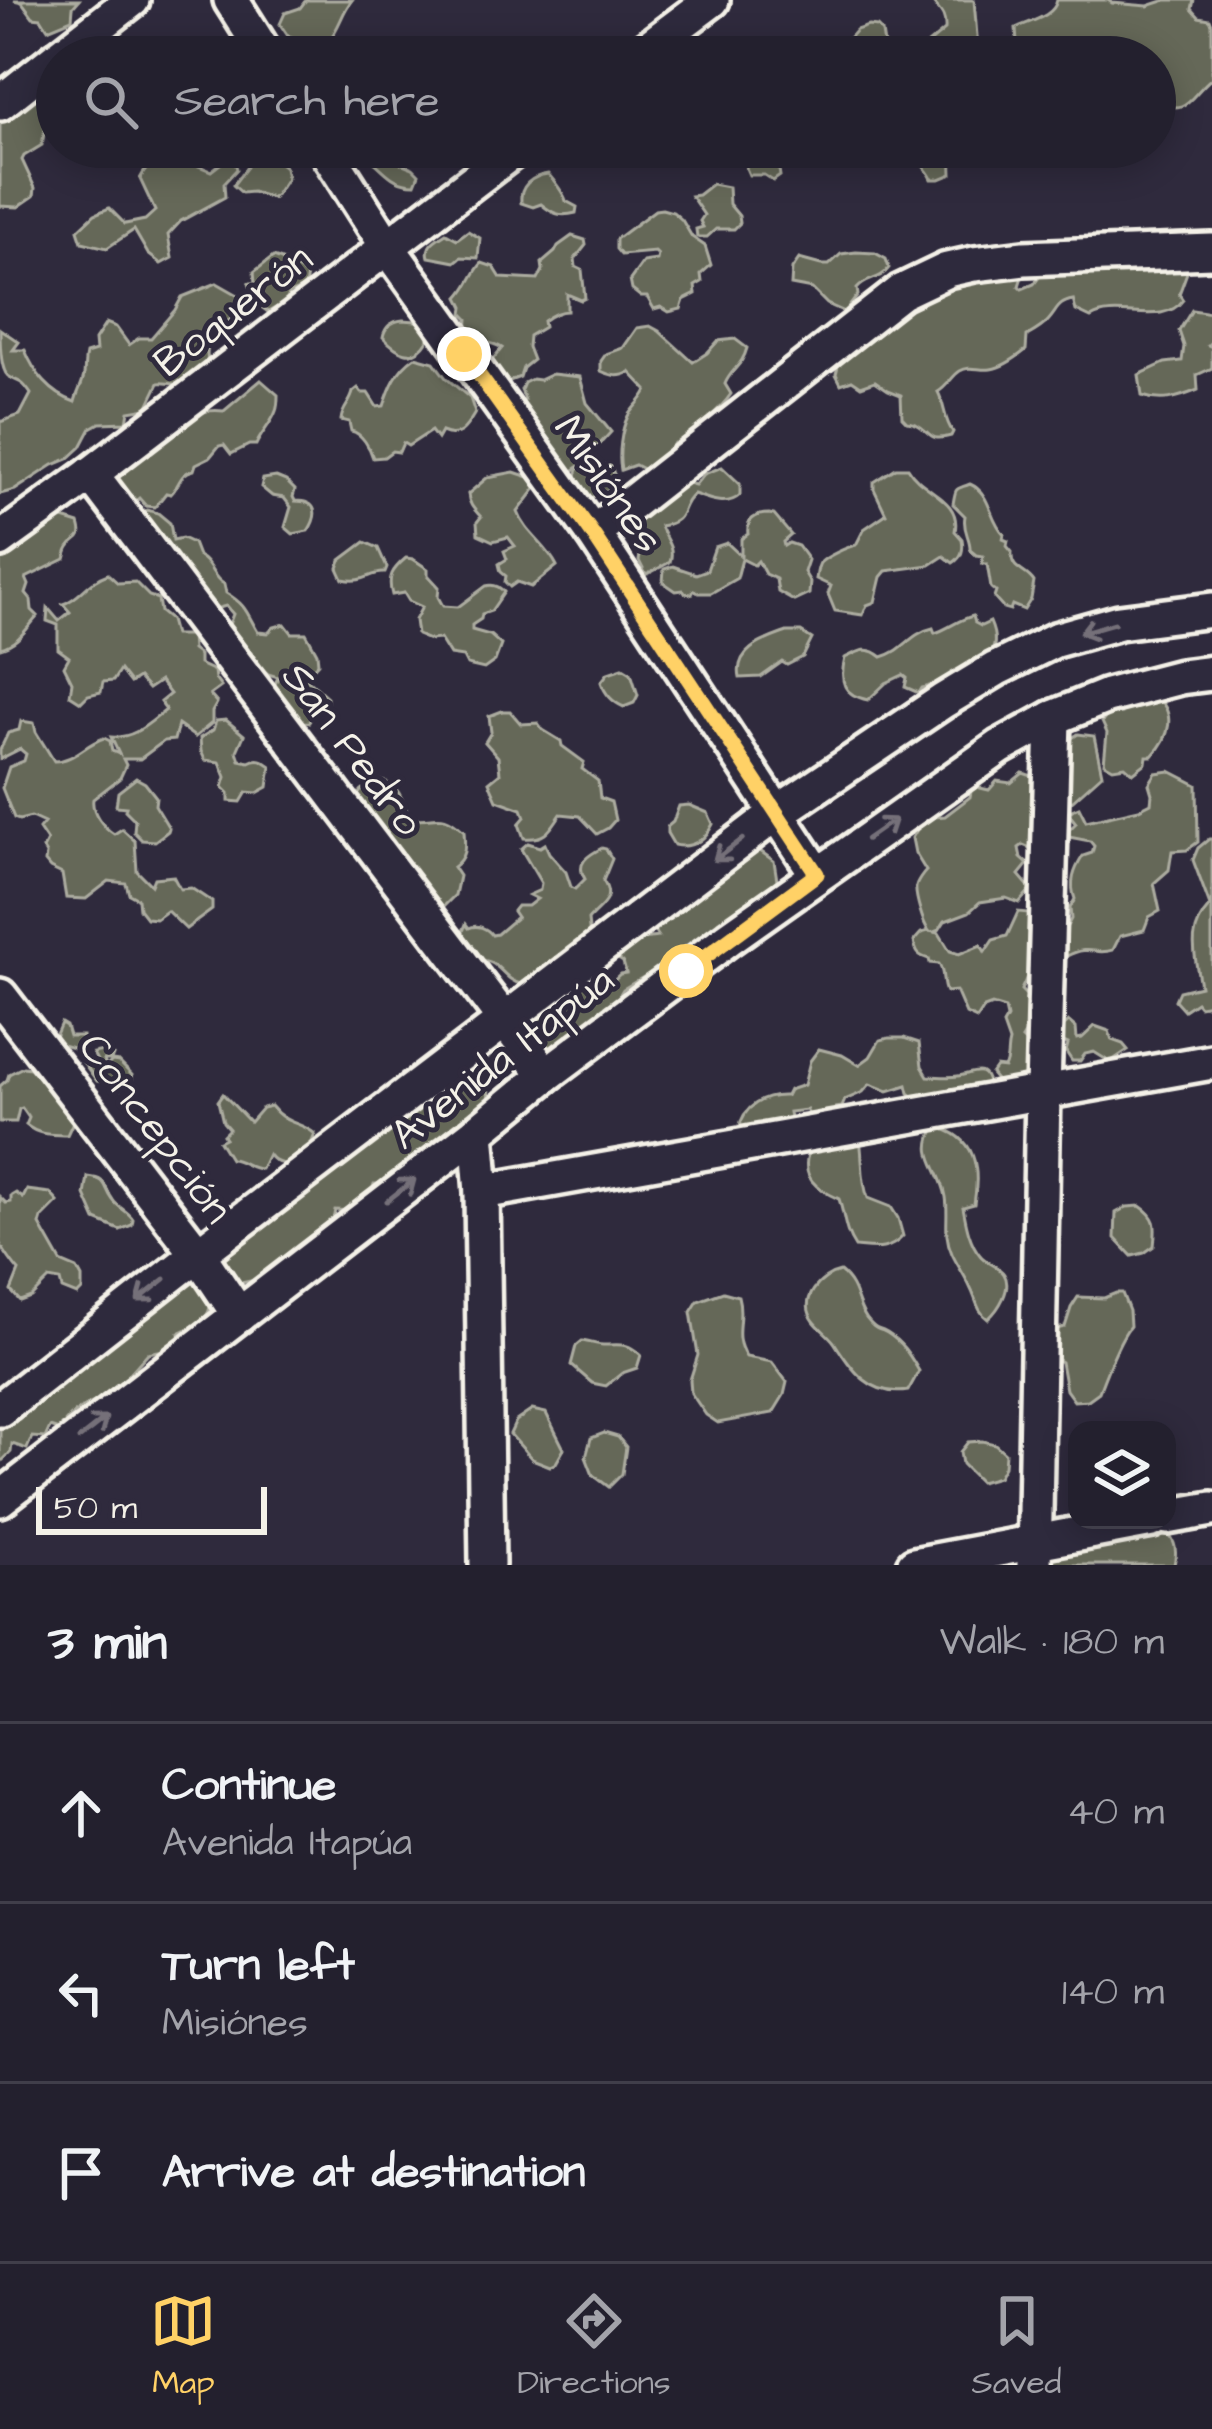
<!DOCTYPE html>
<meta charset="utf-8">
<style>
body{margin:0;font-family:"Architects Daughter",sans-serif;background:#2f2d3a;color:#f1f3f6}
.controls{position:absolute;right:36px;bottom:36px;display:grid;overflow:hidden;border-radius:24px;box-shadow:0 6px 30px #0003}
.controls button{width:108px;height:108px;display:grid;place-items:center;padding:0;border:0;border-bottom:3px solid #403e4a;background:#23202e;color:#f1f3f6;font:60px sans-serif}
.scale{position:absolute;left:36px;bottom:30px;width:231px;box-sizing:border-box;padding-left:12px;border:6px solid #f4f1e8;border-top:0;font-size:33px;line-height:42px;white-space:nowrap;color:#f4f1e8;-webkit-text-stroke:9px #2f2a3d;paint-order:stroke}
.stop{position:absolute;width:36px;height:36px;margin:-27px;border:9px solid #ffd166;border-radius:50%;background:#fff}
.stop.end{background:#ffd166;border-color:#fff;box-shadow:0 3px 12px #0008}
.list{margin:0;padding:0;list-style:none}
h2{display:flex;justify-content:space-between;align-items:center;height:156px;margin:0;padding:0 48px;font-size:51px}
h2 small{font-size:39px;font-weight:400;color:#a3a3aa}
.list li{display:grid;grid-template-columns:78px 1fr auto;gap:36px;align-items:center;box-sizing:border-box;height:180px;padding:0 48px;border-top:3px solid #403e4a}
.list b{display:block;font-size:45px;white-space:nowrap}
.list p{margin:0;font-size:39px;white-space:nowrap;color:#a3a3aa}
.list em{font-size:39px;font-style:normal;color:#a3a3aa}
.icon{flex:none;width:66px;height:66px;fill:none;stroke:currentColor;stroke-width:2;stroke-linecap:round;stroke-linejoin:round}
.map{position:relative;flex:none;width:1212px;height:1565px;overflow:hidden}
.search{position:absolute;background:#23202e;box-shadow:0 6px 30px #0003;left:36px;right:36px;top:36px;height:132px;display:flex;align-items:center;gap:30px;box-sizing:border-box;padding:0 42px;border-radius:66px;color:#a3a3aa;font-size:45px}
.sheet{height:696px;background:#23202e}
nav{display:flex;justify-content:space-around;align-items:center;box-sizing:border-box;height:168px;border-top:3px solid #403e4a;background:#23202e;font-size:33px;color:#a3a3aa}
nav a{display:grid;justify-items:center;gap:6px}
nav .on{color:#ffd166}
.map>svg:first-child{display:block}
.green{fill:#656758;stroke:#acaca0;stroke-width:3}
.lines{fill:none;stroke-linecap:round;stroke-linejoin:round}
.minor-casing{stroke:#f4f1e8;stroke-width:42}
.minor{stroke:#2f2a3d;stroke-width:33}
.oneway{stroke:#747079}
.route{stroke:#ffd166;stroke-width:15}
.labels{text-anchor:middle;stroke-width:10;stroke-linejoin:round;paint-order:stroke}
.street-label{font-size:42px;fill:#f4f1e8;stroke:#2f2a3d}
</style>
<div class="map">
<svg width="1212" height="1565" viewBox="0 0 1212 1565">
<rect width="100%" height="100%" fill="#2f2a3d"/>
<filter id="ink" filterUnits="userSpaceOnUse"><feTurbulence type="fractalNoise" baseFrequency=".00833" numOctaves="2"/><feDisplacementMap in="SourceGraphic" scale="24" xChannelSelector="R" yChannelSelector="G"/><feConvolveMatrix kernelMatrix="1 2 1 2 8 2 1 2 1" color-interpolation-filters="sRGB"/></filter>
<g filter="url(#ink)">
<g class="green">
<polygon points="14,0 79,0 73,7 72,19 48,29 41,18 33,17 22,2"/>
<path d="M306,0H352C342,12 340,27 329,40L331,49L325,57L302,55L300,40L288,36L280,24L285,13L300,8Z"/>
<path d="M931,0H974L978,48L1017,43L1016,28C1030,21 1054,17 1057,0H1108L1112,3L1148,6L1166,0H1194L1192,9L1199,17L1210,19L1212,24V78C1189,96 1190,116 1155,103V57H1148L1146,52C1124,51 1102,45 1083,57H929L928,44L945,30C946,14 939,12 931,0Z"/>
<polygon points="868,26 877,27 882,32 886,57 844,56 842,46 856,30"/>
<polygon points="52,81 57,82 57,110 47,118 42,116 45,128 42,145 24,156 22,160 35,188 34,196 18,207 0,206 0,108 23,107 26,101"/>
<path d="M325,147H390L399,151L400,163L413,168L419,174L415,184C390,184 385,168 367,157C350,168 340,157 325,147Z"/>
<polygon points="751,147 801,147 778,163 780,176 773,181 764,175 749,175 746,168"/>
<path d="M908,147H951L952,174L940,179H932C926,165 914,161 908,147Z"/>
<path d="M178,152L196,165L211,171L233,154L237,169L224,183L225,197L181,221L168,235L172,258L161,264L148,254L134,230L107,248L82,242L78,230L95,214L109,208L125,224L145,220L155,211L140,179C148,163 160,156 178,152Z"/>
<polygon points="262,156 275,159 285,167 287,178 276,195 272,198 252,192 242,193 233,185 247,167 248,161"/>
<path d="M548,174C553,179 565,195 566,201L577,207L576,213C560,217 553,214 541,204L533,207L521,203C519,186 532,176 548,174Z"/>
<polygon points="712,184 728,187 729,204 739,216 740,223 734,229 716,229 707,237 697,237 696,229 703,227 700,221 704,215 691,196 698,195"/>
<polygon points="662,209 673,212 682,220 692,237 705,246 711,265 701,274 702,282 695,286 696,294 684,300 681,309 669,312 661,307 654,309 647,297 641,297 632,290 630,280 643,262 657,260 658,255 655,252 621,255 616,249 616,239 655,210"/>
<path d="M468,231L480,238L478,258L461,257L455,262L429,257C425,244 437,239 446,233L457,239Z"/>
<path d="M572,236L585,240L586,245L575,259L576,267L582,270L585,298L581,300L567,294V311C558,311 551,315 543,321L544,327L529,336L528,347L533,360L523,368L520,377L499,385L487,366L502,348C491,341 479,343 467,335L468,319L463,314L464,307L459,297C470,286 472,274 482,263L494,267L501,278L538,280L543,270L542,263L555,252L558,246Z"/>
<path d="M856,252L875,253L886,259L889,268C880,281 867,277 857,289L858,295L845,312L827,304L812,289L791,285L792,269L799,259L821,265H829L841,254Z"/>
<path d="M273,257C287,260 293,269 307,274L305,287L289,294L286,302L268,312L256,303L249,283H255L254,272Z"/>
<path d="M1025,267L1019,286L1022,289L1034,284L1043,272L1189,267L1179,294L1183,300C1163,328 1117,302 1091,318L1076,311L1073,300C1057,303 1058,310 1048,321C1043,327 1034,332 1027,336L1026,350C1016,358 1004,367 991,369C980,371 970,365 960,371C952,376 948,386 938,392C945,405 944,421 953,432L951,436C928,443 931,431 916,424C902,419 912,427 902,417L901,395L888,390L875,381L861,386L852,380L841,384L836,374L838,366L844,358L881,332L890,317L948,281Z"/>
<path d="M217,283L247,300C234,328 201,324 208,362C199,373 191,384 175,384C169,384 164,382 159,383L147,408L129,411L127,422L100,423L91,428L81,447L68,459L53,465L15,490L0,494V422L20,415L31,394C20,378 20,384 8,376C0,369 0,342 0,329L19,342L13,350H25C34,373 51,394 75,402C77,393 83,383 84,375C85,367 84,362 86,354L96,351L95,340L106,323L116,327L129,345L139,338H151L175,310L182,297Z"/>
<path d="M1192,310L1212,313V341L1208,345L1212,347V368L1197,375L1198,390C1178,398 1162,403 1142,396L1139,375L1165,363L1182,361L1184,346L1179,331Z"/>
<path d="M403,320L416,321L425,326L428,340C414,363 397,352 383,337C385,326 393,321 403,320Z"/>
<path d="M650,326L659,331L693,362L707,353L718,341L735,339L747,348C742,367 731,369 725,384L731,394C718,414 697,425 683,444L674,443C667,457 658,464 643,469L635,465L621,470C618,455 621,430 628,416C634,406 642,401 647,390L630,372C619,378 612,376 601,371V361L606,354L623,348L637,328Z"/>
<path d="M415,357L434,362L446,378L470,398L475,413C466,428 460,440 441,432L437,439L431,431L408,446L403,443L399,452L392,451L384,457L373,458C370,448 362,433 351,431L349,422L341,420C342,408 351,403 353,392L358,388L362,393H368L377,407L384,406C390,387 397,369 415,357Z"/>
<polygon points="552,374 580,377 587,403 611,432 598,446 593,447 590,459 568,474 519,404 525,400 521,390 524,383 532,379 539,380"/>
<path d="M261,380L278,395C278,400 278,406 276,411C272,423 261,433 256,445H249L231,454L224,445L219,446L210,457L196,464L194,470C179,473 180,485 171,494L166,493L155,507L146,506L139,498L131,505L115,489L113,466L162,434H171C185,417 203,408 224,411Z"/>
<polygon points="594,462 611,466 615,477 610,489 588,499 573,487 578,469"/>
<path d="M722,467L740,484V495C728,507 710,500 694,494C677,508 690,521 660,526C665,540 675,547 670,562L646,575L639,561L640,555L633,544L639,523L637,517L677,480L695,485L704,474Z"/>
<path d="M896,468H908C921,492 962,498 955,531L962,539C964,550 962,557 953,563L944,556L930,565L886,571L881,577L875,602L867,605L863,615L835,611L828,594L831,586L816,579C817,574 817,568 820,563C827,556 847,547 856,545L864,529L886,514L874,489V482Z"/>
<path d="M514,472L529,477L537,487L518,512C526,534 547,545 557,566L531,587L517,582L510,587L505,582L506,576L501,572L499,564L507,559L504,551L515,546L508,537L493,541L478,534L477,522L481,517C474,509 469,505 468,494L488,477Z"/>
<path d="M276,477L286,481L295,490L293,497L295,501C318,501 319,514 308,531L293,534L285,527L291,507L284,498L272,496L261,487L263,479Z"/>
<path d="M970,484C991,493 989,519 1004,534L1003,539L1008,541L1007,546L1012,552C1010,571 1026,569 1034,582L1031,599L1024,610L1012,605L1010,610L1003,608L994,598L996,592L991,588L987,564H982L983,556L976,555L970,550C971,538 962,531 965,516L953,504C956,486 955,490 970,484Z"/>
<path d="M61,509L63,519L79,524C85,542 75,537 69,548C67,551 66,556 65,559L26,578L29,585L26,594L31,600L32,610L38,616C26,629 19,643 0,648V528Z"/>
<path d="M147,510L158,513L170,523L173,540L182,538L193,543L198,556C211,562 212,578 224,584L226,593C247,605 247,614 258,632L268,633L274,627L285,624L292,633H306L317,653L318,663L307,675L308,680L327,697V702L312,716L309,722L294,723L266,687L275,684L278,677L268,674L255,663L246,665L218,636L228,627L233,614L226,606L201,613L136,514Z"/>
<path d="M769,514L774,515L791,535L783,542L784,546L789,543L798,546L808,560L804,572L810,582L809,594L794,601L778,592L776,579L765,574L758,561L754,565L742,559L737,578L711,593H699L694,590L692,594L685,593L683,590L676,591L663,582L664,569L673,566L696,574L707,570L715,547L727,543L741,556V539L748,534C746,520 755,514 769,514Z"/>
<path d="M365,542L378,548L387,568L385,573C369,572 366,584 343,579L338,568L341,560Z"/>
<path d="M406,558L413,559L428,569V575L439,587L438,597L443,606L458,607L486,586C493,584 499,586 504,592L491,611L482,614L481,619L472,625V630L490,635L501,645L495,661L484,669L467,665L463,657L450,655L440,639L429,640L417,635L415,620L422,607L409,601L404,593L392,595C387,577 392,570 406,558Z"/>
<path d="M108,574L118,583L135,582L149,596L158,599L160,612L170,620L174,635H191L192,650L199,655V664L214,671L215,679L221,687L210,695L217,703L212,712V723L195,737L178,725L174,740L164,741L140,759H123L126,765L120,778L93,799C91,812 103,827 114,834L122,829L135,841L137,871L151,885L154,878L173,876L180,889L191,888L212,902V910L186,929L167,911L156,919L146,918L139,909L138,899L129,894L126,883L109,881L86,899L66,898L62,874L50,868L45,862L46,854L43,849L47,841L39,829L44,823L31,817L19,820L14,818L2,788L9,767L24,761L26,754L20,749L0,759V750L8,733L19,730L21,721L34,723L36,732L54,761C74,761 85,744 104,738L110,741L112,751L119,754L111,737C134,739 149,723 166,710L160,702L170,694L160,681L148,689L138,678L130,683L120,670L113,681L103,682L101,692L88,695L81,702L70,695L72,682L64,666L69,657L58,649V625L47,621L48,608L59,621L70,612L63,604C81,598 87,581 108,574Z"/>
<path d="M973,616L975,623L981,626L990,622C1006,658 977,666 950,676C940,680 933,686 922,688L919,693L905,687L907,678L903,675L886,683L868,700C843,695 839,682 845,658C859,651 868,645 882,657C903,652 910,633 933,628L935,633C948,629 959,619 973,616Z"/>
<path d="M787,632H801L812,639L803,657L787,665L782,662L761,677L740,678C734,649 765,640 787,632Z"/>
<path d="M623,668L631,673L638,695L634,703L624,707C612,702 605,694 601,682L608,673Z"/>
<path d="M1153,695C1178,711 1170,738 1152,756H1147L1146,763L1133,773L1125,766L1113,768L1104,763L1107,733L1102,722L1109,713H1121L1122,709Z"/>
<path d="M502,711H510L521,724L538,723L543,730L561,741L562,746L584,762L582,769L598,781L600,798L611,802L615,820L608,828L597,834L580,816L561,814C550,830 546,840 524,838L519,824L525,817L522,809L497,800L489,782L500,773L498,757L485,742L491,732L489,716Z"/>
<path d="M226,720L244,735L237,751L240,760L249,762C258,757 263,760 271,766L268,787L257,793L247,792L241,802L229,801V793L223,787L226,777L220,762L205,760L201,751L200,738L213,730L216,721Z"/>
<polygon points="1078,734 1094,736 1102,774 1064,808 1063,744"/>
<path d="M1170,771L1197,785L1198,842L1187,850L1172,851L1169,870L1154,883L1160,911L1149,917L1144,930L1120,936L1113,950C1094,956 1091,944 1067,956L1057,945L1071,919L1070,908L1075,899C1069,883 1074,870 1083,856L1092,853L1094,846L1090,841L1069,837V830L1076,823L1069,814L1072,810L1079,807L1086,821L1139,809L1151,803L1152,794L1149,784L1156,773Z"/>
<path d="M1023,773L1032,776L1038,791L1035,850L1023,845L1019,848L1021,858L1028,864L1019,875L1031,889L1019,903L1006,898L980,902L969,912L945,921L939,930L934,932L939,933L950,951L959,954L981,945L985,952L993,940L1007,936L1018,912L1029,913C1030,947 1037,958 1021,990L1027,996L1026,1000L1033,1021L1022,1039L1029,1046L1030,1070L1015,1088L1000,1085L991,1074L996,1067L1004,1068C1009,1059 1006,1052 1009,1042L1003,1025L1007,1018L1005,1009L992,1005L984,1008L977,1019L966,1014L956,991L946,992C941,982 945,973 939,964L930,963L929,959C918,956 916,953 914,941L921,933L929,931C923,924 915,896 916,887C917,882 923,874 926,871L915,853L912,838L924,818L945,816L970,797L972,786L989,790L997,781L1011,783Z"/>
<polygon points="136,778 145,783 156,797 155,805 169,828 168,831 155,841 142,840 134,832 135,820 125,810 126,807 116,806 118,792"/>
<path d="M378,780C402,785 401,800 410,818C437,822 439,808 464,831C465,846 467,857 453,867L459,876L455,895L443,907H434L352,801L362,790Z"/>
<path d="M689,805L708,813L713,824C705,840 693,849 674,845L667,833V827L673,822L679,806Z"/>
<path d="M1209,839H1212V1004L1199,1006L1196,1002L1184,1010L1175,1000L1179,991L1200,986C1195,954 1186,932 1210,906L1193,860L1198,848Z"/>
<path d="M528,843L540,847L545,844L549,853L566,872L571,887L575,889L585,879C575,863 588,855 602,848L606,849L612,859L603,881C616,900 599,907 588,920L590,938L572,948L524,990L521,984C503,980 499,959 479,960L459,941L466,924L469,928C477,924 487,928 492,935L497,934L517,917L513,911L517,906H528L537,899L529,895L540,890L541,883L521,849Z"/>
<path d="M745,847L760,851L774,861L777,880L765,895L677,957L623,989L581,1059L540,1052C537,1046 533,1039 533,1033C532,1010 563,979 587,980C596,980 598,983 605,988L620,974L626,973L623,962L615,957L617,946L625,941L658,937L652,928Z"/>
<polygon points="1069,1022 1076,1028 1077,1039 1082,1038 1095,1026 1109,1031 1112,1040 1123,1044 1128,1050 1110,1062 1094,1052 1085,1054 1080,1061 1072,1061 1066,1052 1068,1044 1058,1040 1060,1030"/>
<polygon points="61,1023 66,1026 69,1036 82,1036 83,1054 95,1064 97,1061 93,1053 103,1051 113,1055 111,1060 104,1060 106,1067 112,1061 119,1062 132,1075 132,1079 120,1089 107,1082 97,1081 73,1048 59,1044 54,1039"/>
<path d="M889,1038H904L919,1043L922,1066L928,1076C938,1076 948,1078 958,1076C975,1073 985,1064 989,1087L919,1101L909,1093L907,1085L888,1091L870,1084L863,1092L845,1100L842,1107L836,1108L828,1118H808L807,1110L789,1112L790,1118L785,1128L754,1140L739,1129C743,1106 764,1095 786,1096L789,1090L804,1085L810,1061L819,1049L842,1055L859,1065L870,1057L880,1040Z"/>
<polygon points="454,1059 489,1083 488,1104 467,1118 465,1126 401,1178 391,1176 385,1184 374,1184 371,1194 356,1211 335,1210 333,1220 322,1235 260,1279 241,1283 214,1274 229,1230"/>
<path d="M23,1067L30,1068L38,1077H48L70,1110L73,1122L67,1135C50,1134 40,1136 26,1125L29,1118L22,1108L19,1109L16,1122H0V1086L7,1080L9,1074Z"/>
<path d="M223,1094L250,1122L262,1108L271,1106C287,1126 300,1121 315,1134C309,1156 284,1176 268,1154L261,1169C249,1169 241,1159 230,1159L219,1141L225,1138L223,1135L229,1129L223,1122L218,1101Z"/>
<path d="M936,1127C977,1136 980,1169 974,1204L963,1207C966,1223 969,1242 980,1255C986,1263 999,1266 1004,1274C1013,1288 998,1310 988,1319C976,1310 977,1300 970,1287C962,1269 949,1256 947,1235C946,1223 948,1210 946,1197C941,1168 918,1155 936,1127Z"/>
<path d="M859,1134C864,1156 860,1177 868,1198L891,1207L898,1218L903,1236C889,1252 875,1249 855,1247C844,1231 845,1217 839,1199C816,1189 800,1177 809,1151Z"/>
<path d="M88,1177C109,1179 103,1187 113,1200C118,1208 127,1210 133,1219L132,1225L120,1230L96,1220L85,1195Z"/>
<path d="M27,1190L50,1193L58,1202L42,1218L40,1225L61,1262L77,1269L82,1278V1290L77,1295L62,1289L60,1281L49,1279L31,1297L20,1301L11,1291L19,1271C15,1267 2,1249 0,1243V1197L6,1203L11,1202V1196L16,1193L23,1198Z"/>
<path d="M1140,1206C1158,1218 1156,1226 1154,1246L1144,1253L1132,1256L1115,1238L1116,1213L1127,1207Z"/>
<path d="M163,1268L199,1279L200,1291L210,1307C207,1322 191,1327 179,1333L180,1341L175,1348L148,1353L130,1373L133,1382L106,1407L97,1401C79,1408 70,1415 59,1430L50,1427L45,1438L32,1437L27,1449L12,1444L11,1452L0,1463V1388L14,1383Z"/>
<path d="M840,1272C860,1288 855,1308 870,1323C878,1332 877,1327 887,1333C903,1343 910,1356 919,1371L908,1391C870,1397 852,1370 834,1342C828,1334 820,1329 814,1321C798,1300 820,1276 840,1272Z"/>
<path d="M723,1292L738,1296C745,1320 731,1333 746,1357L772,1362L787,1382L784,1395L773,1413L718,1423L706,1415L691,1393L690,1380L698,1355L691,1312L698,1301Z"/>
<path d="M1116,1293H1122L1129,1311L1130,1326C1119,1339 1105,1376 1099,1392L1088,1400L1074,1401L1066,1390L1061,1362L1044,1351L1052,1330L1065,1327L1071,1308L1078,1297L1104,1298Z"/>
<path d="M582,1341C590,1342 600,1346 608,1345C623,1344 629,1344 641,1355L637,1368L622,1373L606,1386L592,1383L571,1365L576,1346Z"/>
<polygon points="532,1410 546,1413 564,1449 556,1463 550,1466 532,1459 510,1434 516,1421"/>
<polygon points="604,1433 618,1437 626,1447 622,1474 609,1487 593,1475 586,1457 591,1438"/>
<polygon points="982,1441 995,1444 1005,1453 1004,1466 998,1477 980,1482 962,1464 960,1452 968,1442"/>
<path d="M1159,1526C1175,1538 1178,1547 1174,1565H1043L1060,1549Z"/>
</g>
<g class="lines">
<g class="minor-casing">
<g id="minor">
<polyline points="231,0 267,57"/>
<polyline points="59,57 132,0"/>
<polyline points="636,57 712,0"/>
<polyline points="0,103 57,58"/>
<polyline points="324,147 387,246 593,533 817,874"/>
<polyline points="91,474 546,1075"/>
<polyline points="593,533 901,292 947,270 974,264 1024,258 1212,251"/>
<polyline points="0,540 91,474 518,147"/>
<polyline points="0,996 198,1254 239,1315"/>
<polyline points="477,1132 482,1192 487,1565"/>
<polyline points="482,1192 1212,1062"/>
<polyline points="0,1409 198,1254 777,813 943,701 996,669 1055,640 1119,622 1212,610"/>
<polyline points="0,1499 477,1132 546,1075 729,938 1000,747 1053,718 1107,696 1180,677 1212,673"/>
<polyline points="1167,1517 1212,1509"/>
<polyline points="914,1565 1152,1520"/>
<polyline points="1034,1565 1043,1091 1053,718"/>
</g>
</g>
<use href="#minor" class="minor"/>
</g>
<defs><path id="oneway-shaft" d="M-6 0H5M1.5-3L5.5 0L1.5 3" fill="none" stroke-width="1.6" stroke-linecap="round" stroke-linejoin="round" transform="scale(3)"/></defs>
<g class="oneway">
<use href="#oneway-shaft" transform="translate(1097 628) rotate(164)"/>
<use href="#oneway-shaft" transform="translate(881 829) rotate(-35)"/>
<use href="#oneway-shaft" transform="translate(728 850) rotate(143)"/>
<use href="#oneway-shaft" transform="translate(401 1190) rotate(-38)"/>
<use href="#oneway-shaft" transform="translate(151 1290) rotate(142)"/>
<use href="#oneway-shaft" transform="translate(93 1428) rotate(-38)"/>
</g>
</g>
<g class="lines" filter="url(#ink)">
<polyline class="route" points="464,354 592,533 817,874 686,971"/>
</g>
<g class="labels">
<g class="street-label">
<text transform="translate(232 309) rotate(-38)" y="15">Boquerón</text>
<text transform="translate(610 483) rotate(55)" y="15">Misiónes</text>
<text transform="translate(354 748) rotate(53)" y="15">San Pedro</text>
<text transform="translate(501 1056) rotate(-38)" y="15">Avenida Itapúa</text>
<text transform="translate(157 1127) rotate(53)" y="15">Concepción</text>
</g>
</g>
</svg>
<div class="controls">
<button><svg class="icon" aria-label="layers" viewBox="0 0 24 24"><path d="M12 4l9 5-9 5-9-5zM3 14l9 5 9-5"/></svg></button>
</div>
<div class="scale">50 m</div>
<div class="stop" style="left:686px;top:971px"></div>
<div class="stop end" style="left:464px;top:354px"></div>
<div class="search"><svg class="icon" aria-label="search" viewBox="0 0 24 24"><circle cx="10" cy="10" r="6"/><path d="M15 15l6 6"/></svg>Search here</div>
</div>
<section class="sheet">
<h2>3 min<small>Walk · 180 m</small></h2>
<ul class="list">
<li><svg class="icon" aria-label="ahead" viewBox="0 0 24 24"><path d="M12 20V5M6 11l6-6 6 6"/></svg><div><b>Continue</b><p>Avenida Itapúa</p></div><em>40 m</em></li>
<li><svg class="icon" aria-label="left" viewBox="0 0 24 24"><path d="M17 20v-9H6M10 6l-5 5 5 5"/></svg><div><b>Turn left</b><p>Misiónes</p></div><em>140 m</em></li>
<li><svg class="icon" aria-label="arrive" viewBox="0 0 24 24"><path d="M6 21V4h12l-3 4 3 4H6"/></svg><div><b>Arrive at destination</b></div></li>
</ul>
</section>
<nav>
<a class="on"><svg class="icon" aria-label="map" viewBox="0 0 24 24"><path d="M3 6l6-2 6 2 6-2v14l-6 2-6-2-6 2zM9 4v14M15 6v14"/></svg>Map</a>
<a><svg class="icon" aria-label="directions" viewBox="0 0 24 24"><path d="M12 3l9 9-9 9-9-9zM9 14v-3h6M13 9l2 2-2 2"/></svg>Directions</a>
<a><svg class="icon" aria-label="saved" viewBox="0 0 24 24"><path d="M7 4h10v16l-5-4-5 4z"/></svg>Saved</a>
</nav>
